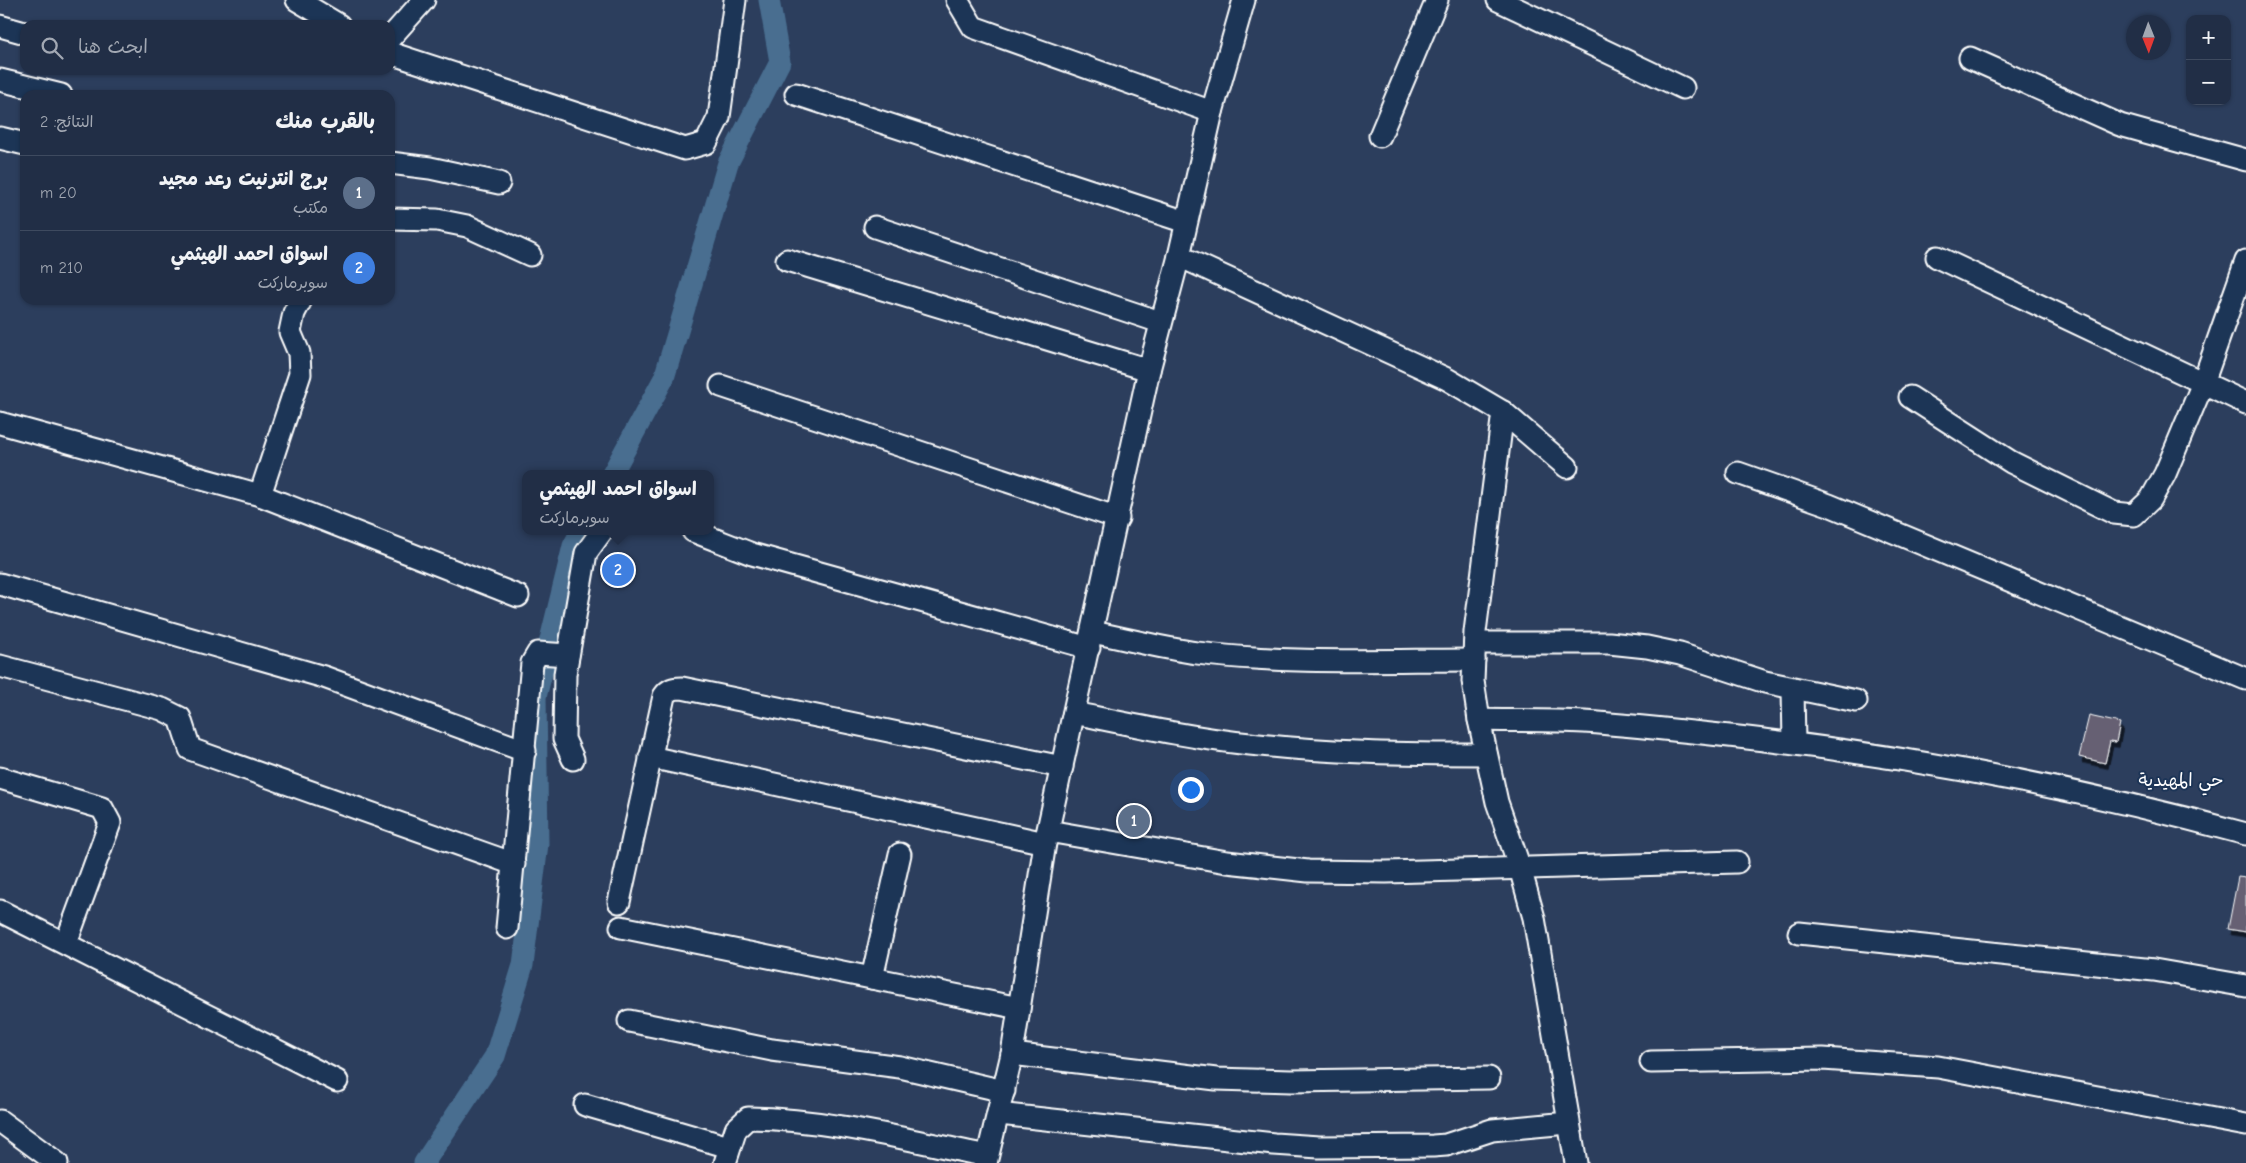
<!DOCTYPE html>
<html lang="ar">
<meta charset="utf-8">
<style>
body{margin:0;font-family:"Comic Neue","Playpen Sans Arabic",sans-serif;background:#29364d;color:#f1f3f6;direction:rtl}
.controls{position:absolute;right:15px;top:15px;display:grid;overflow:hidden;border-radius:10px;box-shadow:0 1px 4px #0004}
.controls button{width:45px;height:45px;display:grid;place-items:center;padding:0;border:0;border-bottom:1px solid #3e4a5f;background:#212e46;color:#f1f3f6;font:25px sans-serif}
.compass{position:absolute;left:2126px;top:15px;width:45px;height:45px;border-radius:50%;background:#212e46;box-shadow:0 1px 4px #0004;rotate:179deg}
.you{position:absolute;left:1190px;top:789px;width:18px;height:18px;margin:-12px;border:4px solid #fff;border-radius:50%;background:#1a73e8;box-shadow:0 0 0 8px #1a73e833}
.badge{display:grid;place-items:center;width:32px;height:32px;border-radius:50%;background:#ff9aa2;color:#fff;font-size:16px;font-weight:700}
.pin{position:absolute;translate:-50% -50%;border:2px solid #fff;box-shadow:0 1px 5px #0006}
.popup{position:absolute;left:522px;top:470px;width:192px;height:65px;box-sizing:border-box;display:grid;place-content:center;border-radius:10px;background:#212e46;filter:drop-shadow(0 1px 4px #0005);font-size:16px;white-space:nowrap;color:#a2a8b3}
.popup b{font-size:19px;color:#f1f3f6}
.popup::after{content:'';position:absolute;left:50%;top:100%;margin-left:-10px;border:10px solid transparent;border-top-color:#212e46}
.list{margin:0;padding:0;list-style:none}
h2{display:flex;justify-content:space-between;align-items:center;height:65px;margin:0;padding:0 20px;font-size:21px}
h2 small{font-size:16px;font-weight:400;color:#a2a8b3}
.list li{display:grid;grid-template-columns:32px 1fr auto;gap:15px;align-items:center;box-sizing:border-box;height:75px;padding:0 20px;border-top:1px solid #3e4a5f}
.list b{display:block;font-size:19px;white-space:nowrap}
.list p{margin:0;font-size:16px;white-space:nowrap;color:#a2a8b3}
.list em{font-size:16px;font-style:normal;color:#a2a8b3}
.icon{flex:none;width:28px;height:28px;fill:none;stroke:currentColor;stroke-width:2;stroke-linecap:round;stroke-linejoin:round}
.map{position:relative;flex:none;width:2246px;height:1163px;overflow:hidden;direction:ltr}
.search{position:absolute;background:#212e46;box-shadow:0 1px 4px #0004;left:20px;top:20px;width:375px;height:55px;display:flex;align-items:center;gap:12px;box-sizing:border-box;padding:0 18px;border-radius:15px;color:#a2a8b3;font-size:19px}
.panel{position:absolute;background:#212e46;box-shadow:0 1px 4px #0004;left:20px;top:90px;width:375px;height:215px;border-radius:15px;direction:rtl}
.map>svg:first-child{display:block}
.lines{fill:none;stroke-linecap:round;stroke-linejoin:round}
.canal{stroke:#486e90;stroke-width:21}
.building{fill:#666173;stroke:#fff;filter:url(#shadow)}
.minor-casing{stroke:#fff;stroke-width:25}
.minor{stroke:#1d3557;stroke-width:21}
.labels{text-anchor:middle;stroke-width:4;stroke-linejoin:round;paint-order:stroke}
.quarter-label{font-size:18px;fill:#fff;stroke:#1d3557}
</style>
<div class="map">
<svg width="2246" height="1163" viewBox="0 0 2246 1163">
<defs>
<filter id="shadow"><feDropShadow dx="3" dy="5.5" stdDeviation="0" flood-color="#0009"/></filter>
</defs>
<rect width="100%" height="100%" fill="#2c3e5d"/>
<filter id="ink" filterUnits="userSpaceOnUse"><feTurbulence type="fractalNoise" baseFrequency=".02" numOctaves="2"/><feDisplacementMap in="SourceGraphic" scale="10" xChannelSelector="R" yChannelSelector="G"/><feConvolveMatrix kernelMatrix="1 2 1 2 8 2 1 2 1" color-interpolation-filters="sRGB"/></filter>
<g filter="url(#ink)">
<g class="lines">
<g class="canal">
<polyline points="612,474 664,378 728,163 780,62 769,0"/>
<polyline points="424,1163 495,1056 523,965 538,844 536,697 573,546 581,531"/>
</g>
</g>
<g class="building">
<polygon points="2089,716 2120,723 2116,742 2110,741 2105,763 2079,757"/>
<polygon points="2238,877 2246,878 2246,932 2228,929"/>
</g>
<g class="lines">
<g class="minor-casing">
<g id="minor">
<polyline points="297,0 339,25"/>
<polyline points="957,0 973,27 1212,112"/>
<polyline points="1498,0 1683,88"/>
<polyline points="0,26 25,33"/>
<polyline points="390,38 424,0"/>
<polyline points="390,53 685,149 706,143 719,117 735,0"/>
<polyline points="1970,58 2120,125 2246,160"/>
<polyline points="0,80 61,95"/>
<polyline points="796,94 1186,222"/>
<polyline points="1380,136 1437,0"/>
<polyline points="0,138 25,144"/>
<polyline points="390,163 430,168 499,183"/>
<polyline points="390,219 437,220 467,226 530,255"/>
<polyline points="875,227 1160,322"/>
<polyline points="1179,256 1447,379 1503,412 1567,467"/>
<polyline points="1937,257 2246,403"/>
<polyline points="787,260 1149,370"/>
<polyline points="721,386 1118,518"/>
<polyline points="1910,397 2011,462 2114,513 2134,515 2151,499 2165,474 2203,383 2246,261"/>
<polyline points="1503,412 1475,632 1473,681 1479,720 1497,802 1520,868 1534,918 1576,1163"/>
<polyline points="0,423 260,495 518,596"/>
<polyline points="1738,473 1829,505 2246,679"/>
<polyline points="260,495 300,374 299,353 290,332 294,313 301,300"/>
<polyline points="693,531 752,554 1089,648"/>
<polyline points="0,584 324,677 525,751"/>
<path d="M1092,632C1127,639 1162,648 1197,653C1288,664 1382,660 1474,660"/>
<polyline points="1475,643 1609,643 1647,647 1680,654 1765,682 1856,701"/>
<polyline points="0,666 162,709 180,718 190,749 514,864"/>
<polyline points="1793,689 1794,743"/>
<path d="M1074,713C1133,725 1191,738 1250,744C1329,753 1407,754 1486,754"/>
<path d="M1479,720C1514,721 1549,720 1584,722C1630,725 1675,730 1720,735C1899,754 2073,787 2246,834"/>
<polyline points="650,757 1045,843"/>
<polyline points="573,759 564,739 565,674 586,553 602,531"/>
<polyline points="0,778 102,808 110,823 66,943"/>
<polyline points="1048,831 1227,862 1308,871 1386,872 1737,862"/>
<path d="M619,902L664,696C669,689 673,688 682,688L1062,767"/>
<polyline points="0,911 337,1081"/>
<polyline points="621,927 1019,1008"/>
<polyline points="507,928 532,663 538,653 568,655"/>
<polyline points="1799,933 2154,970 2246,986"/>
<polyline points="872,978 900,854"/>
<polyline points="629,1021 772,1050 900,1067 1004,1091"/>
<polyline points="1012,1054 1216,1079 1291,1081 1489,1078"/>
<polyline points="1651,1062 1823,1059 1938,1067 2246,1125"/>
<polyline points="585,1105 729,1147"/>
<polyline points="998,1114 1274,1144 1319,1147 1433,1146 1446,1145 1492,1130 1568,1123"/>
<polyline points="0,1121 57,1163"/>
<path d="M725,1163L736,1129L748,1118C829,1119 909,1140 987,1156"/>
<polyline points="986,1163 1012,1054 1045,843 1149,370 1179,256 1212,112 1244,0"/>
</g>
</g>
<use href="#minor" class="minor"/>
</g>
</g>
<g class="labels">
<g class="quarter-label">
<text x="2181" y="786">حي المهيدية</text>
</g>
</g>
</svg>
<div class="controls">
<button>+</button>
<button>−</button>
</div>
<svg class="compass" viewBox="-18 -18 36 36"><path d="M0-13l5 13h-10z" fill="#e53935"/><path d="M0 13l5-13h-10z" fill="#a2a8b3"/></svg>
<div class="you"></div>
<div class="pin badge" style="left:1134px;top:821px;background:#5c6f8a">1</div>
<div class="pin badge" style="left:618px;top:570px;background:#3f7fe0">2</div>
<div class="popup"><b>اسواق احمد الهيثمي</b>سوبرماركت</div>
<div class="search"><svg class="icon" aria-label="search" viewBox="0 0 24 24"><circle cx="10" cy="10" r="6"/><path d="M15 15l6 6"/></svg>ابحث هنا</div>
<section class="panel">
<h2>بالقرب منك<small>النتائج: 2</small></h2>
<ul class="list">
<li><span class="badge" style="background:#5c6f8a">1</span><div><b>برج انترنيت رعد مجيد</b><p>مكتب</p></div><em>20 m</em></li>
<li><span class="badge" style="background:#3f7fe0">2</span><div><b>اسواق احمد الهيثمي</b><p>سوبرماركت</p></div><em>210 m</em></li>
</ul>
</section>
</div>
